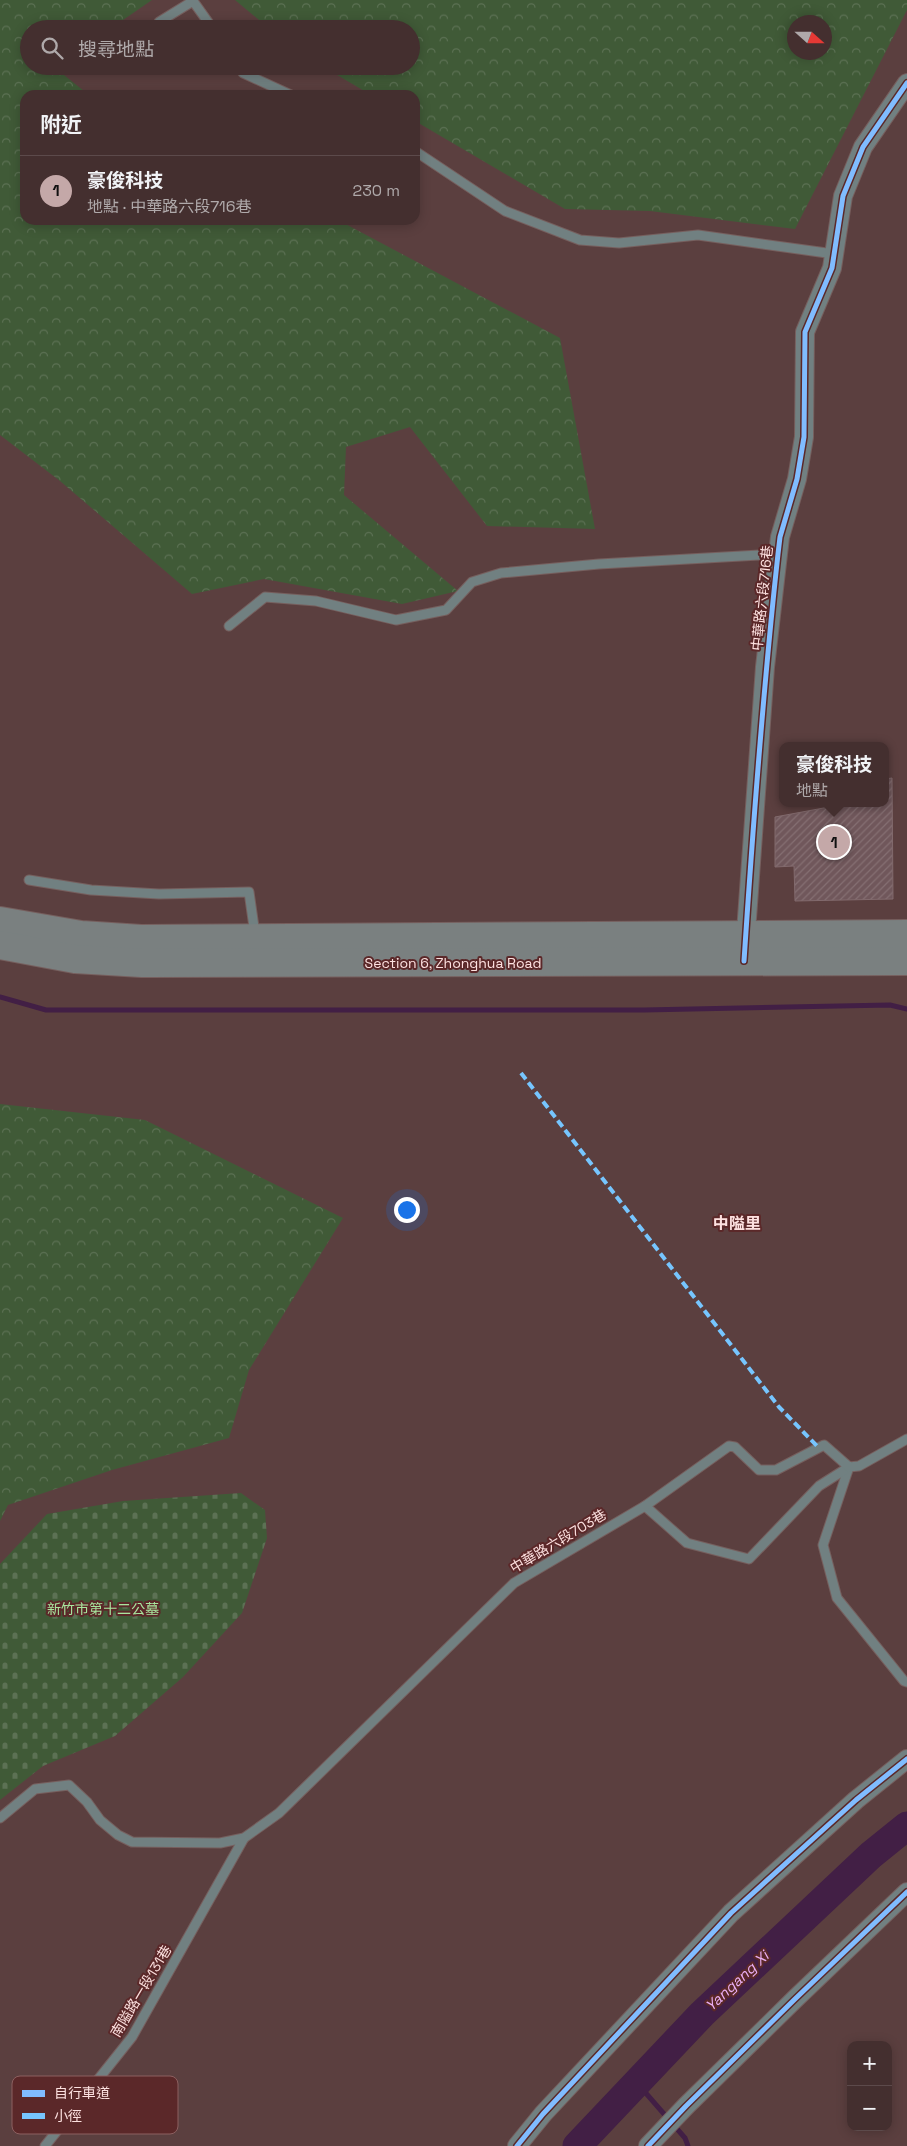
<!DOCTYPE html>
<html lang="zh-TW">
<meta charset="utf-8">
<style>
body{margin:0;font-family:"Space Grotesk","Noto Sans TC",sans-serif;background:#4b3737;color:#f1f3f6}
.controls{position:absolute;right:15px;bottom:15px;display:grid;overflow:hidden;border-radius:10px;box-shadow:0 2px 12px #0003}
.controls button{width:45px;height:45px;display:grid;place-items:center;padding:0;border:0;border-bottom:1px solid #5c4a4b;background:#442f2f;color:#f1f3f6;font:25px sans-serif}
.compass{position:absolute;left:787px;top:15px;width:45px;height:45px;border-radius:50%;background:#442f2f;box-shadow:0 2px 12px #0003;rotate:111deg}
.you{position:absolute;left:406px;top:1209px;width:18px;height:18px;margin:-12px;border:4px solid #fff;border-radius:50%;background:#1a73e8;box-shadow:0 0 0 8px #1a73e833}
.badge{display:grid;place-items:center;width:32px;height:32px;border-radius:50%;background:#c4a8a8;color:#111;font-size:16px;font-weight:700}
.pin{position:absolute;translate:-50% -50%;border:2px solid #fff;box-shadow:0 1px 5px #0006}
.popup{position:absolute;left:779px;top:742px;width:110px;height:65px;box-sizing:border-box;display:grid;place-content:center;border-radius:10px;background:#442f2f;filter:drop-shadow(0 1px 4px #0005);font-size:16px;white-space:nowrap;color:#afa9aa}
.popup b{font-size:19px;color:#f1f3f6}
.popup::after{content:'';position:absolute;left:50%;top:100%;margin-left:-10px;border:10px solid transparent;border-top-color:#442f2f}
.list{margin:0;padding:0;list-style:none}
h2{display:flex;justify-content:space-between;align-items:center;height:65px;margin:0;padding:0 20px;font-size:21px}
h2 small{font-size:16px;font-weight:400;color:#afa9aa}
.list li{display:grid;grid-template-columns:32px 1fr auto;gap:15px;align-items:center;box-sizing:border-box;height:70px;padding:0 20px;border-top:1px solid #5c4a4b}
.list b{display:block;font-size:19px;white-space:nowrap}
.list p{margin:0;font-size:16px;white-space:nowrap;color:#afa9aa}
.list em{font-size:16px;font-style:normal;color:#afa9aa}
.icon{flex:none;width:28px;height:28px;fill:none;stroke:currentColor;stroke-width:2;stroke-linecap:round;stroke-linejoin:round}
.map{position:relative;flex:none;width:907px;height:2146px;overflow:hidden}
.search{position:absolute;background:#442f2f;box-shadow:0 2px 12px #0003;left:20px;top:20px;width:400px;height:55px;display:flex;align-items:center;gap:12px;box-sizing:border-box;padding:0 18px;border-radius:28px;color:#afa9aa;font-size:19px}
.panel{position:absolute;background:#442f2f;box-shadow:0 2px 12px #0003;left:20px;top:90px;width:400px;height:135px;border-radius:15px}
.map>svg:first-child{display:block}
.forest{fill:url(#forest-crowns);fill-rule:evenodd}
.cemetery{fill:url(#cemetery-stones)}
.lines{fill:none;stroke-linecap:round;stroke-linejoin:round}
.stream{stroke:#421f45;stroke-width:5}
.river{stroke:#421f45;stroke-width:29}
.building{fill:url(#building-hatch);stroke:#826a6d}
.lane-casing{stroke:#765f5e;stroke-width:11}
.street-casing{stroke:#765f5e;stroke-width:20}
.primary-casing{stroke:#765f5e;stroke-width:30}
.lane{stroke:#718081;stroke-width:9}
.street{stroke:#718081;stroke-width:18}
.primary{stroke:#7a8080;stroke-width:28}
.quiet{stroke:#76c5fe;stroke-width:4;stroke-dasharray:8 4;stroke-linecap:butt}
.cycleway-casing{stroke:#5b2829;stroke-width:8}
.cycleway{stroke:#80bcff;stroke-width:5}
.labels{text-anchor:middle;stroke-width:4;stroke-linejoin:round;paint-order:stroke}
.street-label{font-size:14px;fill:#fde1e0;stroke:#5b2829}
.park-label{font-size:14px;fill:#a8e59e;stroke:#5b2829}
.water-label{font-size:15px;font-style:italic;fill:#ebb0f6;stroke:#5b2829}
.quarter-label{font-size:16px;font-weight:bold;fill:#fde1e0;stroke:#5b2829}
.key{fill:#5b2829;stroke:#8c6060;stroke-width:1}
.key-label{font-size:14px;fill:#fde1e0}
</style>
<div class="map">
<svg width="907" height="2146" viewBox="0 0 907 2146">
<defs>
<pattern id="forest-crowns" width="20" height="18" patternUnits="userSpaceOnUse" patternTransform="scale(1.25)"><rect width="20" height="18" fill="#405a37"/><path d="M2 6a3 3 0 1 1 6 0M12 15a3 3 0 1 1 6 0" fill="none" stroke="#5c7154"/></pattern>
<pattern id="cemetery-stones" width="16" height="16" patternUnits="userSpaceOnUse" patternTransform="scale(1.25)"><rect width="16" height="16" fill="#405a37"/><path d="M2 7V4a2 2 0 0 1 4 0v3zM10 15v-3a2 2 0 0 1 4 0v3z" fill="#5c7154"/></pattern>
<pattern id="building-hatch" width="6" height="6" patternUnits="userSpaceOnUse" patternTransform="scale(1.25)"><rect width="6" height="6" fill="#70575b"/><path d="M-1 1l2-2M0 6l6-6M5 7l2-2" fill="none" stroke="#856f72"/></pattern>
</defs>
<rect width="100%" height="100%" fill="#5b3f3f"/>
<g class="forest">
<polygon points="0,0 152,0 110,29 29,29 29,66 55,66 54,67 89,95 25,95 25,220 338,220 560,338 595,529 487,526 410,427 346,447 344,495 458,591 402,604 264,579 192,594 60,481 0,435"/>
<path d="M235,0H907V10L795,229L650,211L565,209L415,121V95H371L322,66H411V29H270ZM794,22H824V52H794Z"/>
<polygon points="0,1104 145,1120 343,1218 249,1370 229,1438 112,1470 8,1505 0,1521"/>
</g>
<polygon class="cemetery" points="241,1493 265,1510 267,1538 242,1613 183,1677 115,1736 43,1766 0,1800 0,1564 47,1514 123,1501"/>
<g class="lines">
<g class="stream">
<polyline points="0,997 46,1010 644,1010 890,1005 907,1009"/>
<polyline points="637,2083 685,2138 688,2146"/>
</g>
<polyline class="river" points="577,2146 702,2014 871,1855 907,1826"/>
</g>
<polygon class="building" points="892,778 893,899 795,901 794,866 775,867 775,817 829,807 834,803 885,803 885,779"/>
<g class="lines">
<g class="lane-casing">
<g id="lane">
<polyline points="159,22 193,1 213,29"/>
<polyline points="239,66 243,73 291,95"/>
<polyline points="415,151 505,211 580,240 619,243 698,235 834,254"/>
<polyline points="229,626 265,597 316,601 396,620 446,610 472,582 501,573 599,564 778,554"/>
<polyline points="29,880 91,890 159,894 249,892 255,934"/>
<polyline points="849,1467 823,1545 837,1598 904,1681 907,1682"/>
<polyline points="645,1506 687,1543 749,1559 819,1486 849,1467"/>
<polyline points="0,1818 35,1789 69,1785 87,1802 100,1820 118,1835 132,1842 220,1843 244,1838 279,1813 514,1583 645,1506 729,1446 735,1447 759,1470 776,1470 824,1445 849,1467 859,1466 907,1439"/>
<polyline points="45,2146 132,2037 244,1838"/>
</g>
</g>
<g class="street-casing">
<g id="street">
<polyline points="745,946 765,667 778,554 780,537 797,479 804,437 805,332 832,268 843,196 863,147 907,83"/>
<polyline points="517,2146 543,2114 731,1913 856,1800 907,1759"/>
<polyline points="648,2146 686,2106 795,1999 907,1892"/>
</g>
</g>
<g class="primary-casing">
<g id="primary">
<polyline points="0,921 81,935 141,939 907,934"/>
<polyline points="0,945 75,959 142,963 907,961"/>
</g>
</g>
<use href="#lane" class="lane"/>
<use href="#street" class="street"/>
<use href="#primary" class="primary"/>
<polyline class="quiet" points="521,1073 779,1407 819,1448"/>
<g class="cycleway-casing">
<g id="cycleway">
<path d="M744,961C753,825 763,690 778,554L780,537L797,479L804,437L805,332L832,268L843,196L863,147L907,83"/>
<polyline points="517,2146 543,2114 731,1913 856,1800 907,1759"/>
<polyline points="648,2146 686,2106 795,1999 907,1892"/>
</g>
</g>
<use href="#cycleway" class="cycleway"/>
</g>
<g class="labels">
<g class="street-label">
<text transform="translate(762 598) rotate(-84)" y="5">中華路六段716巷</text>
<text x="453" y="968">Section 6, Zhonghua Road</text>
<text transform="translate(558 1541) rotate(-31)" y="5">中華路六段703巷</text>
<text transform="translate(141 1991) rotate(-59)" y="5">南隘路一段131巷</text>
</g>
<g class="park-label">
<text x="103" y="1614">新竹市第十二公墓</text>
</g>
<g class="water-label">
<text transform="translate(737 1981) rotate(-43)" y="5">Yangang Xi</text>
</g>
<g class="quarter-label">
<text x="737" y="1229">中隘里</text>
</g>
</g>
<rect x="12" y="2076" width="166" height="58" rx="8" class="key"/>
<rect x="22" y="2090" width="23" height="7" fill="#80bcff"/>
<rect x="22" y="2113" width="23" height="6" fill="#76c5fe"/>
<g class="key-label">
<text x="54" y="2098">自行車道</text>
<text x="54" y="2121">小徑</text>
</g>
</svg>
<div class="controls">
<button>+</button>
<button>−</button>
</div>
<svg class="compass" viewBox="-18 -18 36 36"><path d="M0-13l5 13h-10z" fill="#e53935"/><path d="M0 13l5-13h-10z" fill="#afa9aa"/></svg>
<div class="you"></div>
<div class="pin badge" style="left:834px;top:842px">1</div>
<div class="popup"><b>豪俊科技</b>地點</div>
<div class="search"><svg class="icon" aria-label="search" viewBox="0 0 24 24"><circle cx="10" cy="10" r="6"/><path d="M15 15l6 6"/></svg>搜尋地點</div>
<section class="panel">
<h2>附近<small></small></h2>
<ul class="list">
<li><span class="badge">1</span><div><b>豪俊科技</b><p>地點 · 中華路六段716巷</p></div><em>230 m</em></li>
</ul>
</section>
</div>
